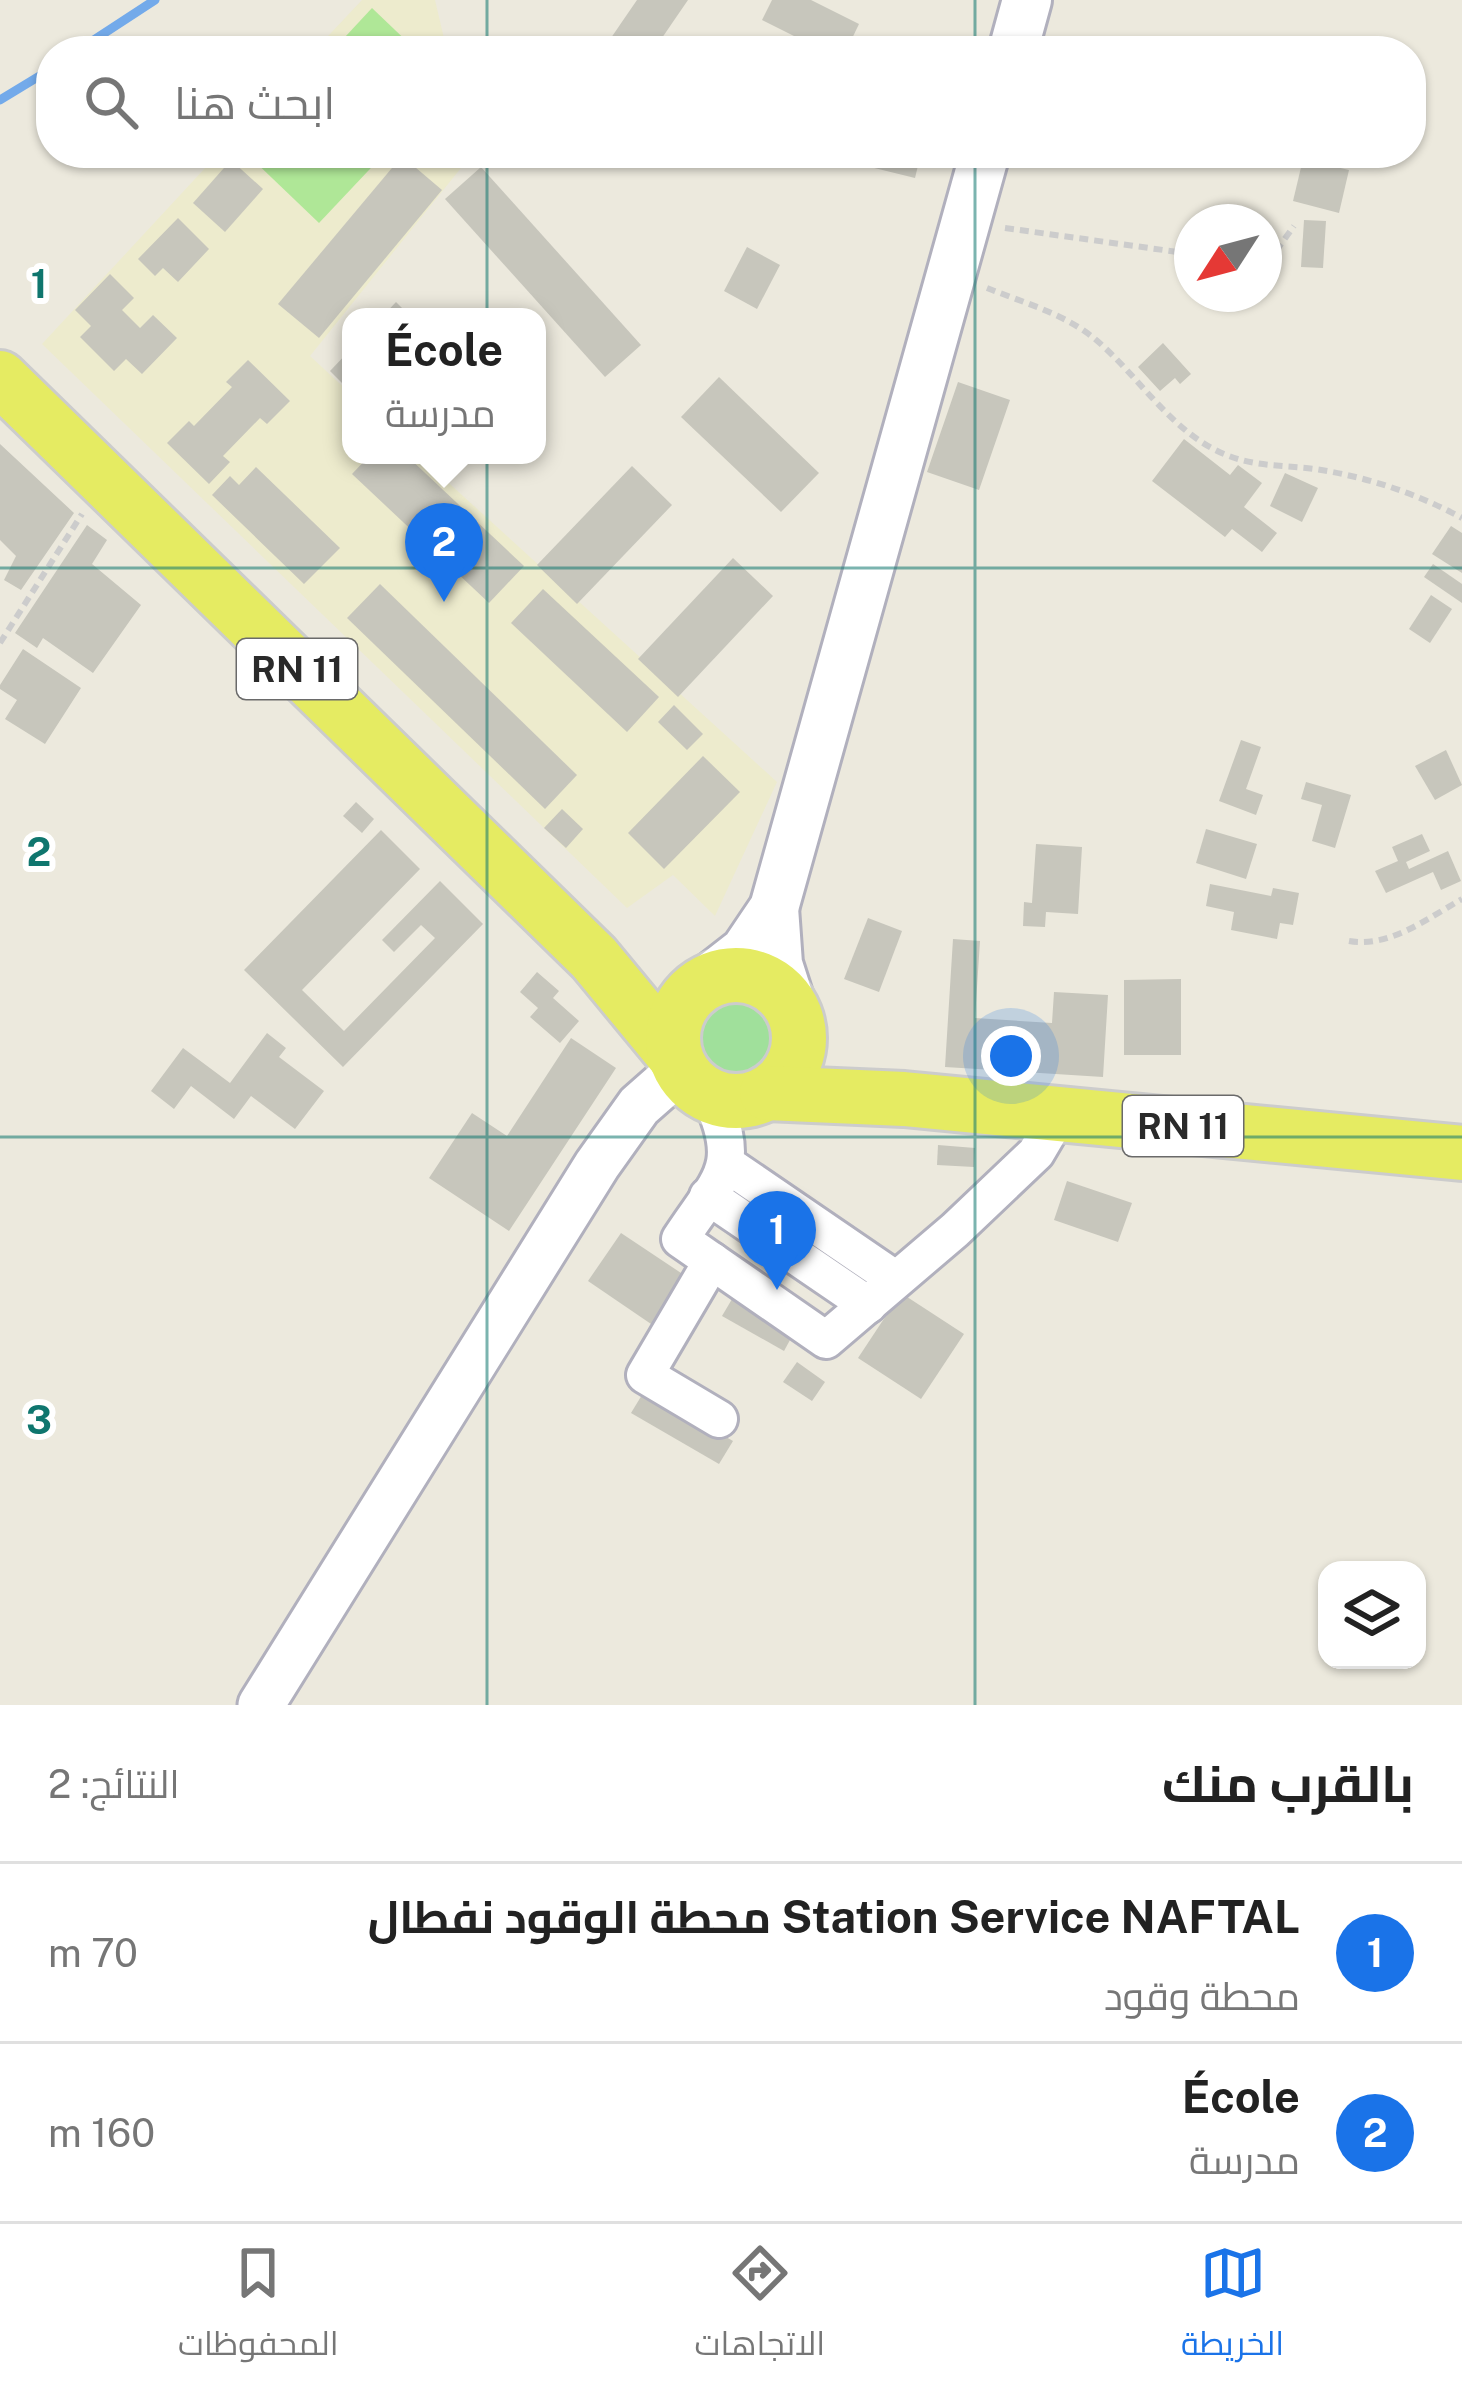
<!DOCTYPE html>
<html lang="ar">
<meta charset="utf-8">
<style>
body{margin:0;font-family:"Public Sans",Cairo,sans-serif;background:#f2f2f2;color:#222;direction:rtl}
.controls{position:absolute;right:36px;bottom:36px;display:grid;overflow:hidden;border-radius:24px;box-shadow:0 3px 9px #0004}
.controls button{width:108px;height:108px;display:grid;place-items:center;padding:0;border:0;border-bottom:3px solid #e0e0e0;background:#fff;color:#222;font:60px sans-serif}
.compass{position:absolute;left:1174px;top:204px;width:108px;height:108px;border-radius:50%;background:#fff;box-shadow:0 3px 9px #0004;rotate:234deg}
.you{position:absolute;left:1011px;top:1056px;width:42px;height:42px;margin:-30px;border:9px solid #fff;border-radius:50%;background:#1a73e8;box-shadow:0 0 0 18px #1a73e833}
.badge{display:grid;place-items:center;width:78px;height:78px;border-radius:50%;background:#1a73e8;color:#fff;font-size:39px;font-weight:700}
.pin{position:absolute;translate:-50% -99px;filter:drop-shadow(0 3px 6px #0008)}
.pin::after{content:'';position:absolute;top:63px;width:42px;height:36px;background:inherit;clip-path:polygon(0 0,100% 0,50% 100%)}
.popup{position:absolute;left:342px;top:308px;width:204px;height:156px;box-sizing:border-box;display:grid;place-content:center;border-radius:24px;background:#fff;filter:drop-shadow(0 3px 9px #0005);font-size:39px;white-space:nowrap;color:#767676}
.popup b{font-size:45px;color:#222}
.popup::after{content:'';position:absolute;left:50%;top:100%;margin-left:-24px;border:24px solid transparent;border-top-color:#fff}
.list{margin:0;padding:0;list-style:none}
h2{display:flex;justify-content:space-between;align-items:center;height:156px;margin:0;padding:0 48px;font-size:51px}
h2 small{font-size:39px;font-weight:400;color:#767676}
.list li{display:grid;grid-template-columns:78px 1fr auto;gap:36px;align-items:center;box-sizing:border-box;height:180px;padding:0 48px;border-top:3px solid #e0e0e0}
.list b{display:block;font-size:45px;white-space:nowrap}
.list p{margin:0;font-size:39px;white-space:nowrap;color:#767676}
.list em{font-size:39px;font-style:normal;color:#767676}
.icon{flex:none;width:66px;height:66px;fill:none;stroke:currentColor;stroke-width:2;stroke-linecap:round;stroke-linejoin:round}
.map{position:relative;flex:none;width:1462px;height:1705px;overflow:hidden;direction:ltr}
.search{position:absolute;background:#fff;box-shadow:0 3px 9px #0004;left:36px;right:36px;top:36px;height:132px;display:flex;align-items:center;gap:30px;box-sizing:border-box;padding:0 42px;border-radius:48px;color:#767676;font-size:45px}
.sheet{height:516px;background:#fff}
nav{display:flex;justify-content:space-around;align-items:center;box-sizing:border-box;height:168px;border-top:3px solid #e0e0e0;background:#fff;font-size:33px;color:#767676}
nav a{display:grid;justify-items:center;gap:6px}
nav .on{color:#1a73e8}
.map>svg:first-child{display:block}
.education{fill:#edebcd}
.green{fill:#a0e09b}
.pitch{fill:#afe797}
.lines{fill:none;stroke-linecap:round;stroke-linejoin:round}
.stream{stroke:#73aaea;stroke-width:9}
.building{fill:#c7c6bc}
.minor-casing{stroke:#b1b0bd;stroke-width:42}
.tertiary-casing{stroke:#b1b0bd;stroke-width:51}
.secondary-casing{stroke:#b1b0bd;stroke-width:54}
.primary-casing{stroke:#ccc;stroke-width:60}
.path{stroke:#ccc;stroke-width:6;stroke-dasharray:9 6;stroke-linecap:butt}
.minor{stroke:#fff;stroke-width:36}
.tertiary{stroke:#fff;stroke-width:45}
.secondary{stroke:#fff;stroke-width:48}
.primary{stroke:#e5eb62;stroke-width:54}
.grid{fill:none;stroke:#0f766e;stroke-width:3;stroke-opacity:0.55}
.labels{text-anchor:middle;stroke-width:12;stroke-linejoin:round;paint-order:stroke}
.shield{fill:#fff;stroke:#6a6a6a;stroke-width:3}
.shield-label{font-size:36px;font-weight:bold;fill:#2a2a2a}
.grid-label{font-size:39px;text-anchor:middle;font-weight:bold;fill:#0f766e;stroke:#fff;stroke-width:12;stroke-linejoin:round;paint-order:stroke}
</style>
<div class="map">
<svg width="1462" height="1705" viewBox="0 0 1462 1705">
<rect width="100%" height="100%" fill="#ece9dd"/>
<g class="education">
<polygon points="362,0 435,0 447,51 314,51"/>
<polygon points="219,153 473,153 310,356 351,394 351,455 418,455 777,782 715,916 673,875 627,908 42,344"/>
</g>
<circle class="green" cx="737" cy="1040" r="39"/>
<g class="pitch">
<polygon points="372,8 417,51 332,51"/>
<polygon points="246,153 385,153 319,223"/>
</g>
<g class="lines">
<g class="stream">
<polyline points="77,51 155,0"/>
<polyline points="0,100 51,69"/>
</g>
</g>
<g class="building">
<polygon points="637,0 688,0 653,51 602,51"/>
<polygon points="772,0 811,0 859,24 846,51 824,51 762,20"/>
<polygon points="856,153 921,153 915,178 854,163"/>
<polygon points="402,156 442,190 319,338 278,304"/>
<polygon points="1303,159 1349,170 1339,213 1293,201"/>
<polygon points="231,160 263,189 225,232 193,203"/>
<polygon points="481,167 641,345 605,377 445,199"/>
<polygon points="178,218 209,249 178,282 163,268 155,276 138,259"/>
<polygon points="1304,220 1326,221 1323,268 1301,267"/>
<polygon points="747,247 780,265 757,309 724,291"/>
<polygon points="110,274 134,298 122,310 140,328 153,315 177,338 142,374 126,359 114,371 80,337 91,326 75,310"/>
<polygon points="396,302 411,317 382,317"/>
<polygon points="1163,343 1191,374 1180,384 1175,378 1160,391 1138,367"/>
<polygon points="351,349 351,392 330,371"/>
<polygon points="248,360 290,401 267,424 260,418 223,456 230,462 209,484 167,443 189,421 194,426 232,387 226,382"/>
<polygon points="719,377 819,473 781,512 681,417"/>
<polygon points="958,382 1010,400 979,490 927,472"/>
<polygon points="1184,439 1230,475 1238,465 1262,483 1244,507 1277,533 1262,552 1232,529 1225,537 1152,481"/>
<polygon points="0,444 74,513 21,590 4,580 16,556 0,540"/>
<polygon points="370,455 406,455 524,566 489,603 352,474"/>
<polygon points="632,466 672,505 577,604 537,565"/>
<polygon points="256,467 340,548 304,584 212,495 230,476 239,485"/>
<polygon points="1285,473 1318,488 1302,522 1270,506"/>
<polygon points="87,525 107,540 92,564 141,605 93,673 43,638 37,648 15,633"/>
<polygon points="1451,526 1462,533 1462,573 1432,554"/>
<polygon points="733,558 773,596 678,697 638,659"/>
<polygon points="1433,564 1462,584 1462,603 1424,577"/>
<polygon points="380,584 577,775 545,809 347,618"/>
<polygon points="543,589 659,697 627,732 511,623"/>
<polygon points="1431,595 1452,609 1430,643 1409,629"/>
<polygon points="23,649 81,688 45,744 5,719 17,700 0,689 0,685"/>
<polygon points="674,705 703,734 687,750 658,722"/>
<polygon points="1241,740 1261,747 1246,789 1263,795 1256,815 1219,801"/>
<polygon points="1446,750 1462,785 1435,800 1415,766"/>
<polygon points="703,756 740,792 664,869 628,833"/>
<polygon points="1306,782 1351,795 1335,848 1312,841 1322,805 1301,799"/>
<polygon points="356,802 374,819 362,833 343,816"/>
<polygon points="562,809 583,829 566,848 544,828"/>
<polygon points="1206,829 1257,844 1246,879 1196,863"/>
<polygon points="381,830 420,869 302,990 344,1031 435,938 421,925 394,952 382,940 440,881 483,924 343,1067 244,970"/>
<polygon points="1422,834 1430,851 1406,862 1409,869 1448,851 1461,881 1441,890 1433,872 1386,893 1375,871 1398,861 1392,847"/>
<polygon points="1036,844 1082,847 1078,914 1046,912 1045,927 1023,926 1024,902 1032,903"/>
<polygon points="1210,884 1271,896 1273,888 1299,893 1293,925 1280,923 1277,939 1231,930 1234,912 1206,906"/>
<polygon points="868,918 902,931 879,992 844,979"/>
<polygon points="953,939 980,941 975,1018 1052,1023 1054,992 1108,995 1103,1077 945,1067"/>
<polygon points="537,972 559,991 553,998 579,1021 560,1043 530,1017 538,1008 520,992"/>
<polygon points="1181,979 1181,1055 1124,1055 1124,980"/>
<polygon points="267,1033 286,1048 279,1057 324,1091 295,1129 251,1096 234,1119 191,1086 174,1109 151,1091 183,1048 230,1083"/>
<polygon points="571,1038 616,1068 509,1231 429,1178 472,1113 507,1136"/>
<polygon points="938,1145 975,1148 974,1167 937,1165"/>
<polygon points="1067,1181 1132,1203 1118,1242 1054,1220"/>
<polygon points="621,1233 687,1277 654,1326 588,1281"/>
<polygon points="901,1293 964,1334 921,1399 858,1358"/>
<polygon points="735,1294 796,1329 784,1351 722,1316"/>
<polygon points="797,1362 825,1382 812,1401 783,1382"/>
<polygon points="645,1390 733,1441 719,1464 631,1413"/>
</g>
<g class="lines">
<g class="minor-casing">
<g id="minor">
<path d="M710,1096C744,1168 719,1179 680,1239L826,1340L955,1230L1036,1153L1059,1114"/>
<polyline points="728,1165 895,1279"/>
<polyline points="708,1196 868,1305"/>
<polyline points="712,1261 645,1375 719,1419"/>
</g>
</g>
<g class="tertiary-casing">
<polyline id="tertiary" points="261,1705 597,1165 639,1106 681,1069"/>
</g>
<g class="secondary-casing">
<g id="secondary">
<polyline points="1013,51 1027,0"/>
<polyline points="774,908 778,964 795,1017"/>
<polyline points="704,983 745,951 774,908 985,153"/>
</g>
</g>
<g class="primary-casing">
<g id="primary">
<polyline points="0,378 594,958 674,1055"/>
<circle cx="736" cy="1038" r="63"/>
<polyline points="767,1093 904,1099 1462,1153"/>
</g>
</g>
<g class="path">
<polyline points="1005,228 1192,254"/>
<polyline points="1264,260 1276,251 1294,226"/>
<path d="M987,288C1022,302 1065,314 1095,339C1138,375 1171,432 1224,454C1254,467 1284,465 1315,469C1367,477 1416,493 1462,518"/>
<polyline points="0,643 82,514"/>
<path d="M1349,941C1390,948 1428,918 1462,899"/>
</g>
<use href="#minor" class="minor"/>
<use href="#tertiary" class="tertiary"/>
<use href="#secondary" class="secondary"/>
<use href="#primary" class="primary"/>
</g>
<path class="grid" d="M487,0V51M975,0V51M487,153V1705M975,153V1705M0,568H1462M0,1137H1462"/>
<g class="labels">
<g class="shield">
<rect x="237" y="639" width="120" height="60" rx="9"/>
<rect x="1123" y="1096" width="120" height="60" rx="9"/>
</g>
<g class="shield-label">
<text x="297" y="682">RN 11</text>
<text x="1183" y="1139">RN 11</text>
</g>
</g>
<g class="grid-label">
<text x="39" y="298">1</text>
<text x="39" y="866">2</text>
<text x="39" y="1434">3</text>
</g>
</svg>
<div class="controls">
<button><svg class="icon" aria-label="layers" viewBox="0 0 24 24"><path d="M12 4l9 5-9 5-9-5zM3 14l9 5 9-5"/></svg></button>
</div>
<svg class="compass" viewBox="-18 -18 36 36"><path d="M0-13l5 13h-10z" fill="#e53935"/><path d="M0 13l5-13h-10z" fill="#767676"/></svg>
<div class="you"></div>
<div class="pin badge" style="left:777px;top:1290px">1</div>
<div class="pin badge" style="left:444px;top:602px">2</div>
<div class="popup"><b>École</b>مدرسة</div>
<div class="search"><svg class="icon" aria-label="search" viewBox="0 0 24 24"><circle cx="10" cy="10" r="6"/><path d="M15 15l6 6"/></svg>ابحث هنا</div>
</div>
<section class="sheet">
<h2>بالقرب منك<small>النتائج: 2</small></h2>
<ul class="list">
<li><span class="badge">1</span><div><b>Station Service NAFTAL محطة الوقود نفطال</b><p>محطة وقود</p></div><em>70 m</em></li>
<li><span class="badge">2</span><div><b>École</b><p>مدرسة</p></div><em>160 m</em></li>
</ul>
</section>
<nav>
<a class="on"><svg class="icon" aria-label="map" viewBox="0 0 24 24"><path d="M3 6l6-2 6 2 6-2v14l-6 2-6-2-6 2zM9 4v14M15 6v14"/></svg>الخريطة</a>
<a><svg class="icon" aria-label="directions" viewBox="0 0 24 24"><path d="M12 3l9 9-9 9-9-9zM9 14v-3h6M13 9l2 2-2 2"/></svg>الاتجاهات</a>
<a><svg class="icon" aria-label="saved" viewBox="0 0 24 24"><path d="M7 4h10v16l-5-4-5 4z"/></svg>المحفوظات</a>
</nav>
